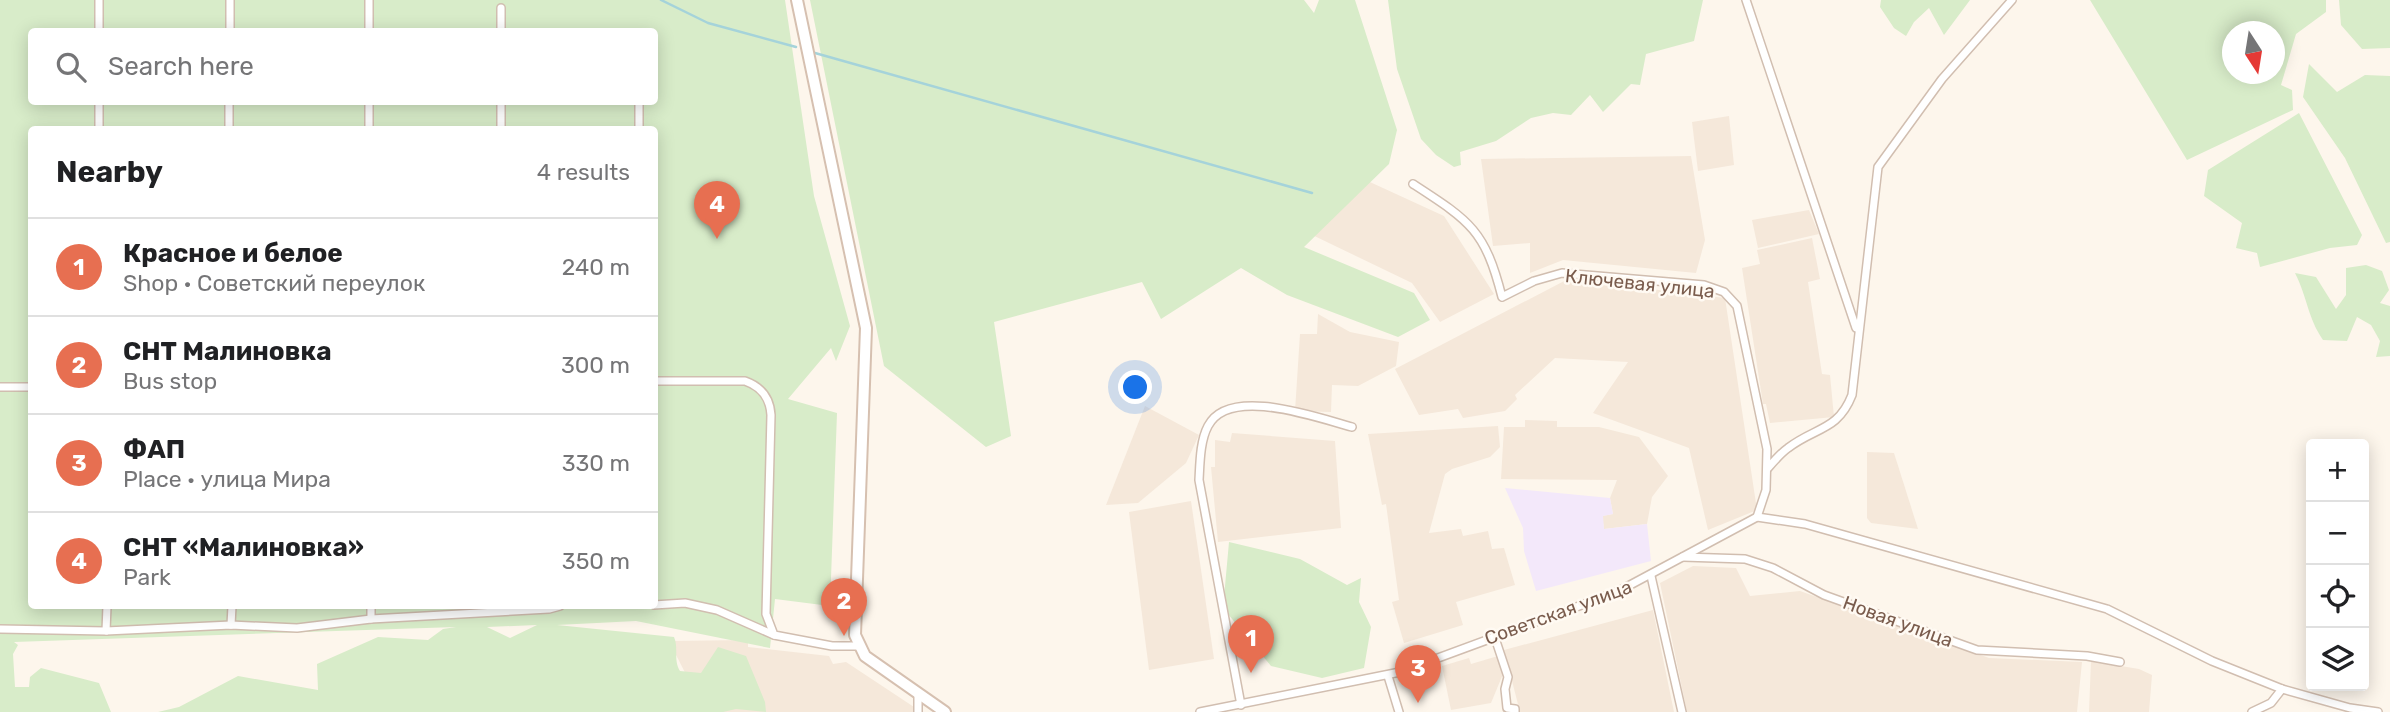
<!DOCTYPE html>
<meta charset="utf-8">
<style>
body{margin:0;font-family:Rubik,sans-serif;background:#f6f6f6;color:#202124}
.controls{position:absolute;right:21px;bottom:21px;display:grid;overflow:hidden;border-radius:7px;box-shadow:0 4px 18px #0003}
.controls button{width:63px;height:63px;display:grid;place-items:center;padding:0;border:0;border-bottom:2px solid #e0e0e0;background:#fff;color:#202124;font:35px sans-serif}
.compass{position:absolute;left:2222px;top:21px;width:63px;height:63px;border-radius:50%;background:#fff;box-shadow:0 4px 18px #0003;rotate:168deg}
.you{position:absolute;left:1136px;top:388px;width:24px;height:24px;margin:-18px;border:5px solid #fff;border-radius:50%;background:#1a73e8;box-shadow:0 0 0 10px #1a73e833}
.badge{display:grid;place-items:center;width:46px;height:46px;border-radius:50%;background:#e76f51;color:#fff;font-size:23px;font-weight:700}
.pin{position:absolute;translate:-50% -58px;filter:drop-shadow(0 2px 4px #0008)}
.pin::after{content:'';position:absolute;top:37px;width:24px;height:21px;background:inherit;clip-path:polygon(0 0,100% 0,50% 100%)}
.list{margin:0;padding:0;list-style:none}
h2{display:flex;justify-content:space-between;align-items:center;height:91px;margin:0;padding:0 28px;font-size:30px}
h2 small{font-size:23px;font-weight:400;color:#757577}
.list li{display:grid;grid-template-columns:46px 1fr auto;gap:21px;align-items:center;box-sizing:border-box;height:98px;padding:0 28px;border-top:2px solid #e0e0e0}
.list b{display:block;font-size:26px;white-space:nowrap}
.list p{margin:0;font-size:23px;white-space:nowrap;color:#757577}
.list em{font-size:23px;font-style:normal;color:#757577}
.icon{flex:none;width:38px;height:38px;fill:none;stroke:currentColor;stroke-width:2;stroke-linecap:round;stroke-linejoin:round}
.map{position:relative;flex:none;width:2390px;height:712px;overflow:hidden}
.search{position:absolute;background:#fff;box-shadow:0 4px 18px #0003;left:28px;top:28px;width:630px;height:77px;display:flex;align-items:center;gap:18px;box-sizing:border-box;padding:0 24px;border-radius:7px;color:#757577;font-size:26px}
.panel{position:absolute;background:#fff;box-shadow:0 4px 18px #0003;left:28px;top:126px;width:630px;height:483px;border-radius:7px}
.map>svg:first-child{display:block}
.residential{fill:#f5e8da}
.education{fill:#f3e8fa}
.green{fill:#d8ecc9;fill-rule:evenodd}
.lines{fill:none;stroke-linecap:round;stroke-linejoin:round}
.stream{stroke:#a5d3da;stroke-width:2.5}
.street-casing{stroke:#d1beb0;stroke-width:10}
.secondary-casing{stroke:#d6c0b0;stroke-width:14}
.street{stroke:#fff;stroke-width:7}
.secondary{stroke:#fff;stroke-width:10}
.labels{text-anchor:middle;stroke-width:5;stroke-linejoin:round;paint-order:stroke}
.street-label{font-size:19px;fill:#7a5c4d;stroke:#fffaf3}
</style>
<div class="map">
<svg width="2390" height="712" viewBox="0 0 2390 712">
<rect width="100%" height="100%" fill="#fdf6ec"/>
<g class="residential">
<polygon points="1729,116 1734,165 1698,171 1692,122"/>
<polygon points="1691,156 1705,240 1696,273 1563,260 1530,273 1530,243 1493,246 1481,159"/>
<polygon points="1359,177 1444,216 1494,294 1440,322 1412,283 1304,231"/>
<polygon points="1809,210 1819,234 1758,248 1752,220"/>
<polygon points="1812,238 1820,279 1808,282 1822,374 1830,375 1834,417 1770,423 1766,404 1763,404 1742,268 1760,264 1757,250"/>
<polygon points="1568,279 1725,298 1757,510 1708,530 1689,448 1593,413 1628,362 1555,358 1515,395 1517,399 1505,411 1463,418 1458,409 1419,415 1395,369"/>
<polygon points="1318,314 1350,332 1399,342 1396,366 1358,386 1332,385 1331,412 1295,411 1300,334 1317,334"/>
<polygon points="1145,406 1199,435 1186,463 1138,503 1106,505"/>
<polygon points="1525,420 1557,421 1557,427 1599,427 1639,437 1668,476 1652,497 1647,524 1604,529 1602,516 1613,514 1610,498 1617,480 1501,479 1504,427 1525,427"/>
<polygon points="1498,426 1500,447 1490,457 1452,469 1445,474 1429,533 1461,529 1463,536 1488,531 1492,549 1504,548 1515,585 1456,602 1463,625 1404,643 1392,602 1399,600 1386,504 1382,505 1368,434"/>
<polygon points="1232,433 1335,441 1341,528 1218,542 1211,467 1215,467 1215,440 1230,442"/>
<polygon points="1867,452 1894,453 1918,529 1871,523 1867,518"/>
<polygon points="1191,501 1214,659 1149,670 1129,512"/>
<polygon points="1693,566 1736,568 1750,596 1800,591 1989,658 2082,662 2077,712 1687,712 1660,583"/>
<polygon points="1653,610 1674,712 1520,712 1504,650"/>
<polygon points="748,640 748,647 829,656 833,664 846,662 914,707 914,712 705,712 669,641"/>
<polygon points="1498,656 1503,674 1491,703 1451,710 1442,666 1469,658 1471,664"/>
<polygon points="2091,661 2139,669 2152,675 2149,712 2089,712"/>
</g>
<polygon class="education" points="1505,488 1610,498 1613,514 1603,516 1604,529 1647,524 1651,561 1536,591 1524,551 1523,528"/>
<g class="green">
<path d="M0,0H785L814,196L850,326L836,361L831,348L788,399L837,413L830,606L775,599L770,648L636,621L557,625L674,637C679,648 673,660 680,671L701,673L718,647L746,656L765,702L766,712L736,709L723,712H158L179,707L238,676L318,690L317,664L378,637L428,640L443,629L456,627L14,642L18,645L13,654L15,687H29L30,677L41,668L99,683L111,712H0ZM32,32H654V102H32ZM32,130H654V606H32ZM537,625L510,638L487,627Z"/>
<polygon points="810,0 1304,0 1314,13 1319,0 1355,0 1397,130 1389,164 1304,247 1414,293 1430,320 1398,337 1287,295 1241,268 1161,319 1142,282 994,322 1011,436 986,447 884,366"/>
<polygon points="1388,0 1703,0 1694,41 1646,54 1640,85 1631,84 1603,112 1590,95 1571,115 1553,113 1531,118 1496,141 1460,152 1461,165 1454,167 1436,155 1421,139 1397,69"/>
<polygon points="1881,0 1970,0 1944,35 1929,8 1914,22 1906,36 1894,28 1880,7"/>
<path d="M2090,0H2326V12L2296,34L2281,85L2292,90L2293,110L2187,160ZM2232,32H2274V74H2232Z"/>
<polygon points="2339,0 2390,0 2390,48 2362,49 2341,25"/>
<polygon points="2309,64 2337,92 2365,75 2390,76 2390,242 2386,243 2345,158 2303,97"/>
<polygon points="2299,113 2362,235 2357,245 2330,248 2260,267 2257,253 2236,248 2242,223 2204,196 2208,170"/>
<path d="M2366,265L2382,271L2389,290L2380,303L2390,306V356L2376,357L2380,341L2371,325L2357,317L2347,341L2323,340C2307,316 2308,299 2295,273L2316,277L2336,309L2346,295V268Z"/>
<polygon points="1229,542 1300,559 1347,585 1361,578 1359,602 1371,627 1364,668 1322,678 1271,666 1223,608"/>
</g>
<g class="lines">
<g class="stream">
<polyline points="661,0 708,23 796,47"/>
<polyline points="815,53 1312,193"/>
</g>
<g class="street-casing">
<g id="street">
<polyline points="369,0 369,32"/>
<polyline points="1746,0 1856,328"/>
<polyline points="99,32 99,0"/>
<polyline points="230,32 230,0"/>
<polyline points="501,32 501,8"/>
<polyline points="369,102 369,130"/>
<polyline points="639,102 639,130"/>
<polyline points="99,130 99,102"/>
<polyline points="229,130 229,102"/>
<polyline points="501,130 501,102"/>
<path d="M654,381H745C762,387 770,398 771,415L766,614L774,635L832,646H858"/>
<polyline points="0,387 32,387"/>
<path d="M1768,468C1774,461 1781,453 1788,448C1815,427 1838,431 1852,395L1878,167L1942,79L2012,0"/>
<polyline points="1757,517 1805,524 2107,609 2212,661 2282,689 2350,708 2378,712"/>
<polyline points="1683,557 1745,559 1773,568 1824,595 1977,650 2087,656 2120,662"/>
<polyline points="1651,576 1682,712"/>
<polyline points="654,605 685,603 717,610 774,635"/>
<polyline points="371,619 371,606"/>
<polyline points="231,625 232,606"/>
<polyline points="0,629 106,631 231,625 297,628 371,619 549,609 560,606"/>
<polyline points="106,631 107,606"/>
<polyline points="1494,635 1508,677 1505,689 1507,708 1515,709 1515,712"/>
<polyline points="1388,676 1399,712"/>
<polyline points="918,693 918,712"/>
<path d="M1241,705L1199,480C1200,463 1200,441 1208,426C1229,385 1318,418 1352,427"/>
<path d="M1200,712L1400,672L1617,592L1757,517L1766,490L1767,449L1737,306L1724,292L1704,285L1562,273L1534,281L1502,297C1485,230 1470,221 1413,184"/>
<polyline points="2252,712 2271,703 2282,689"/>
</g>
</g>
<g class="secondary-casing">
<polyline id="secondary" points="797,0 866,328 855,635 865,656 945,712"/>
</g>
<use href="#street" class="street"/>
<use href="#secondary" class="secondary"/>
</g>
<g class="labels">
<g class="street-label">
<text transform="translate(1640 283) rotate(6)" y="7">Ключевая улица</text>
<text transform="translate(1558 612) rotate(-20)" y="7">Советская улица</text>
<text transform="translate(1898 621) rotate(20)" y="7">Новая улица</text>
</g>
</g>
</svg>
<div class="controls">
<button>+</button>
<button>−</button>
<button><svg class="icon" aria-label="locate" viewBox="0 0 24 24"><circle cx="12" cy="12" r="6"/><path d="M12 2v4M12 18v4M2 12h4M18 12h4"/></svg></button>
<button><svg class="icon" aria-label="layers" viewBox="0 0 24 24"><path d="M12 4l9 5-9 5-9-5zM3 14l9 5 9-5"/></svg></button>
</div>
<svg class="compass" viewBox="-18 -18 36 36"><path d="M0-13l5 13h-10z" fill="#e53935"/><path d="M0 13l5-13h-10z" fill="#757577"/></svg>
<div class="you"></div>
<div class="pin badge" style="left:1251px;top:673px">1</div>
<div class="pin badge" style="left:844px;top:636px">2</div>
<div class="pin badge" style="left:1418px;top:703px">3</div>
<div class="pin badge" style="left:717px;top:239px">4</div>
<div class="search"><svg class="icon" aria-label="search" viewBox="0 0 24 24"><circle cx="10" cy="10" r="6"/><path d="M15 15l6 6"/></svg>Search here</div>
<section class="panel">
<h2>Nearby<small>4 results</small></h2>
<ul class="list">
<li><span class="badge">1</span><div><b>Красное и белое</b><p>Shop · Советский переулок</p></div><em>240 m</em></li>
<li><span class="badge">2</span><div><b>СНТ Малиновка</b><p>Bus stop</p></div><em>300 m</em></li>
<li><span class="badge">3</span><div><b>ФАП</b><p>Place · улица Мира</p></div><em>330 m</em></li>
<li><span class="badge">4</span><div><b>СНТ «Малиновка»</b><p>Park</p></div><em>350 m</em></li>
</ul>
</section>
</div>
